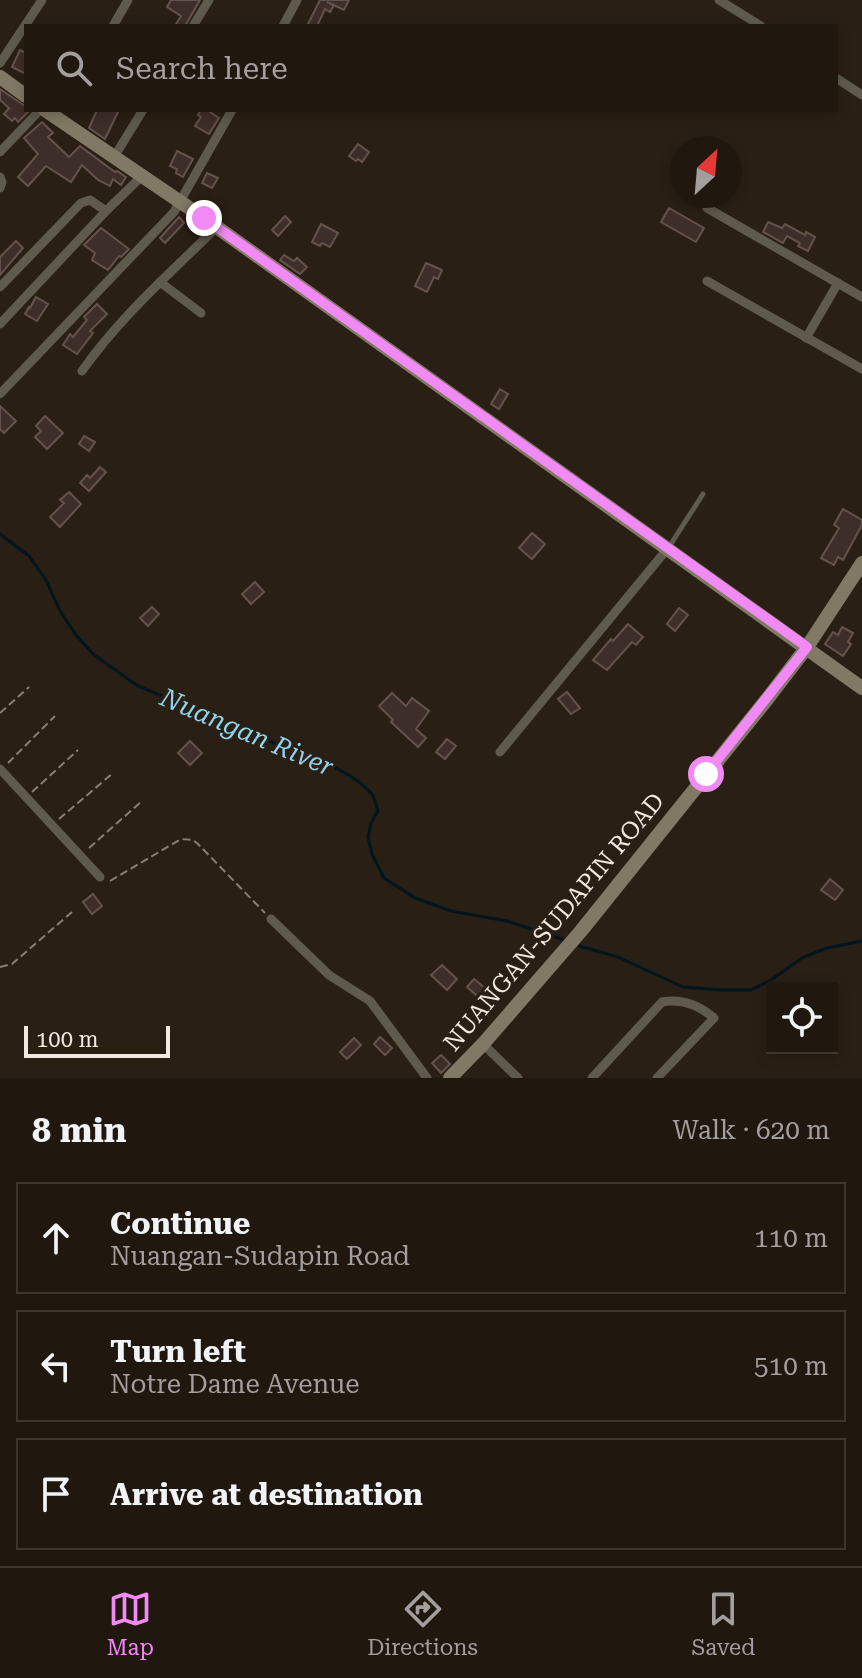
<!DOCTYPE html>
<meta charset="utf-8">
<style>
body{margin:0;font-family:"Roboto Serif",serif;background:#2d241d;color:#f1f3f6}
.controls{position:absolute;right:24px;bottom:24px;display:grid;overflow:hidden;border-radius:0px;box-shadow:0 4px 12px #0003}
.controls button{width:72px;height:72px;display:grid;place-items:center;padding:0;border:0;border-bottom:2px solid #3d362f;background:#20170f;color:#f1f3f6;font:40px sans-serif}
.compass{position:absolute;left:670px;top:136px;width:72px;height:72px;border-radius:50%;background:#20170f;box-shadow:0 4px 12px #0003;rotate:26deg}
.scale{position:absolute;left:24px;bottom:20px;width:146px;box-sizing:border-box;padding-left:8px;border:4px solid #f2eae2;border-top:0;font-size:22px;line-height:28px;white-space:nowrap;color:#f2eae2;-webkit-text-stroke:6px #2a1f14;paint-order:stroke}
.stop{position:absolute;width:24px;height:24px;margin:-18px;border:6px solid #f18af4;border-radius:50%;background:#fff}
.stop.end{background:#f18af4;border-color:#fff;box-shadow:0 2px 8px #0008}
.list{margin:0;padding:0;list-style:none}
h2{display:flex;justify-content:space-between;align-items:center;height:104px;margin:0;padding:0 32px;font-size:34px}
h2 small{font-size:26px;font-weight:400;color:#a29f9e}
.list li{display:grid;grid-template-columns:52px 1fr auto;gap:24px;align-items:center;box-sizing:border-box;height:112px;margin:0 16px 16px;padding:0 16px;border:2px solid #3d362f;border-radius:0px}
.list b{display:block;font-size:30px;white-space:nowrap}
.list p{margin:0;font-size:26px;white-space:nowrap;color:#a29f9e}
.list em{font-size:26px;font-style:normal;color:#a29f9e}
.icon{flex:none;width:44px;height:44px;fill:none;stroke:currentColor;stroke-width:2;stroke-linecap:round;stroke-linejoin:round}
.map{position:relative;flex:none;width:862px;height:1078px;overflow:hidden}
.search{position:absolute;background:#20170f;box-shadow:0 4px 12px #0003;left:24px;right:24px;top:24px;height:88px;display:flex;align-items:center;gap:20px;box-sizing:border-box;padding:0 28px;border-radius:0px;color:#a29f9e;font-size:30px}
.sheet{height:488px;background:#20170f}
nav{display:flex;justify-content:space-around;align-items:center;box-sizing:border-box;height:112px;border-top:2px solid #3d362f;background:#20170f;font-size:22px;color:#a29f9e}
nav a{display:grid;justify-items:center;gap:4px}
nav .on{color:#f18af4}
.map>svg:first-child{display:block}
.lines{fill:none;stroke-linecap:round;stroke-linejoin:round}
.stream{stroke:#00151e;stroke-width:3}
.building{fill:#3e2e29;stroke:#64524c;stroke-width:2}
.path{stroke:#887e75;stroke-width:2;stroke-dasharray:8 4;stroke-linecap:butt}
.lane{stroke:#5f5a4d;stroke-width:5}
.street{stroke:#5f5a4d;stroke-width:9}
.secondary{stroke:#817965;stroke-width:14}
.route{stroke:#f18af4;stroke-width:10}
.labels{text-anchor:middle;stroke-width:7;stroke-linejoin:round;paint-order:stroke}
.street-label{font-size:24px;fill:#f2eae2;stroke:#2a1f14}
.water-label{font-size:26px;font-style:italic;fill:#91d2ec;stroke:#2a1f14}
</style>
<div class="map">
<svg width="862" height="1078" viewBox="0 0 862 1078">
<rect width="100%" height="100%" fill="#2a1f14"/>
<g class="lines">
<g class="stream">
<path d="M0,534L29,556L46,580L60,611L76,635L94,655L138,686L305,756C328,764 354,774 371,793C375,798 376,805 378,811L371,823L368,837L372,854L384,878L415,898L451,911L507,921L564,940"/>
<polyline points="579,946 618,957 683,987 722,990 751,990 771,980 802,958 827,948 862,941"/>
</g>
</g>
<g class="building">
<polygon points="171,0 200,0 185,26 175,26 181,16 167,7"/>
<polygon points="320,0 349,0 344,10 327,2 334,5 330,12 325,9 317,26 307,26"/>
<polygon points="20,50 26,53 26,74 12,67"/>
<polygon points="0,89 25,106 26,110 30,110 18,122 15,118 12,121 4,114 9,108 0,100"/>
<polygon points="97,110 119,110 105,139 89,128"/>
<polygon points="201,110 207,110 219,118 209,134 195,126 201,117 198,115"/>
<polygon points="42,122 53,133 48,137 69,157 80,146 115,172 117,171 126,177 121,185 113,179 110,186 98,180 82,165 71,182 46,166 28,186 18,177 38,154 24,138"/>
<polygon points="358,144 369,152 362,162 358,159 356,161 349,156"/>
<polygon points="177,151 193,159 183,177 176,173 177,169 170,166"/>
<polygon points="207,173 218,178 212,188 202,183"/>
<polygon points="669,208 704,228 696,242 661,222"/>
<polygon points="285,216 291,222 278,236 272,230"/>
<polygon points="179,217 184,223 165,243 160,238"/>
<polygon points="768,222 782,228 785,224 805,235 806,232 815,237 808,251 798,246 800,243 787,236 783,243 763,232"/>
<polygon points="321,224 338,233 330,247 322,243 320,246 312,242"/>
<polygon points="101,228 129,249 121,257 119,256 108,270 92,260 95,253 84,245"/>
<polygon points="16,241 23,248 0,275 0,257"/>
<polygon points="284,255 294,261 297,258 307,267 300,274 280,260"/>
<polygon points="426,263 442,270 438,279 434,277 427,292 415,286"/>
<polygon points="36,297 48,304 37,321 25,314 29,307 30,308"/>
<polygon points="97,304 107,314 90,331 93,333 77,354 63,345 70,334 73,337 87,320 84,317"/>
<polygon points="500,389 508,394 499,409 491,404"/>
<polygon points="0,406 16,421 4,433 0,429"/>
<polygon points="45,416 63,433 47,449 35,437 41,431 36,426"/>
<polygon points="84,436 95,442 89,451 79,444"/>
<polygon points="100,467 106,472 89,491 80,483 87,475 90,478"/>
<polygon points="69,492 81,504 60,527 50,517 64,503 60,500"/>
<polygon points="843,509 862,520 862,525 843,560 838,557 834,565 821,558 839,528 834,525"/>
<polygon points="532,533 545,544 532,559 519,548"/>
<polygon points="255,582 264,592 251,604 242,594"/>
<polygon points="152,607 159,614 148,626 140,618"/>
<polygon points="679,608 688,615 675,631 667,624"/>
<polygon points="628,624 643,637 636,645 632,642 607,670 593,660 611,639 613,641"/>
<polygon points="842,627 853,633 848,642 851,644 843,656 825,644 833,632 838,635"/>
<polygon points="567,692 580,708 571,714 558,699"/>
<polygon points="392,693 406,706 412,698 429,711 416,729 426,738 418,747 391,722 393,720 379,706"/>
<polygon points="447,739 456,746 445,759 436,752"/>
<polygon points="190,741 202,753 190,765 178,753"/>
<polygon points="830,879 843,890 835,900 821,890"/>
<polygon points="93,894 102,906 92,914 83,902"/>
<polygon points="442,965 457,979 447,990 431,975"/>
<polygon points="474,979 485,988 477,996 467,987"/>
<polygon points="380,1037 392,1048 385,1055 374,1044"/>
<polygon points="354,1038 361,1045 347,1059 340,1052"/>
<polygon points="441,1055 450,1064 441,1073 432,1063"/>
</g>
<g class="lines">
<g class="path">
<polyline points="0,713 29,687"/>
<polyline points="8,763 55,716"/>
<polyline points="32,792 78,750"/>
<polyline points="59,819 113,773"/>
<polyline points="89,848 142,801"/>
<polyline points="110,881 181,839 193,840 198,844 265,913"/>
<polyline points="0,967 12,964 72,912"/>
</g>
<polyline class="lane" points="669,547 703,494"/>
<g class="street">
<polyline points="719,0 761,26"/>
<polyline points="113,26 128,0"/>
<polyline points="193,26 209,0"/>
<polyline points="283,26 297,0"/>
<polyline points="0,63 42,0"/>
<polyline points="836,78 862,95"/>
<polyline points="0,152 40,110"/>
<polyline points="114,157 143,110"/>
<polyline points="0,177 2,182 0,188"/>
<polyline points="707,208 862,297"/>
<polyline points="707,281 862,369"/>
<polyline points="160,282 201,313"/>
<polyline points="0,287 81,203 90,200 106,211"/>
<polyline points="0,324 106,211 142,176"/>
<polyline points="806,338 838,283"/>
<path d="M82,371C120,317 170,273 217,227"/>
<polyline points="0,394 174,212 232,110"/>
<polyline points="500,752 668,548"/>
<polyline points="0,769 100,877"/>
<polyline points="271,919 329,975 370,1001 427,1078"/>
<polyline points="483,1044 518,1078"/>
<path d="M592,1078L662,1002C682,998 700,1006 714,1018L657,1078"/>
</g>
<g class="secondary">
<polyline points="0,77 26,96"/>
<polyline points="45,110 204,218 862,688"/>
<polyline points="450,1078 483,1044 581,931 768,698 807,647 862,563"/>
</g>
</g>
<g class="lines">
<polyline class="route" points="204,218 807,647 706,774"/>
</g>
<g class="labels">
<g class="street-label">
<text transform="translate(554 922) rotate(-50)" y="8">NUANGAN-SUDAPIN ROAD</text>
</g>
<g class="water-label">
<text transform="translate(247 732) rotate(23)" y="9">Nuangan River</text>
</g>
</g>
</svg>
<div class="controls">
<button><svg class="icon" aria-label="locate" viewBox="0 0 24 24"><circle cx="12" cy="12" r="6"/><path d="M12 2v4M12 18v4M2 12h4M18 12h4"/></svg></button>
</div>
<svg class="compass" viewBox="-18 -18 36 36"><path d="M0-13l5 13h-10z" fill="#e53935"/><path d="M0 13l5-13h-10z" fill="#a29f9e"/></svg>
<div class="scale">100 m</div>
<div class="stop" style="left:706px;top:774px"></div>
<div class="stop end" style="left:204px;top:218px"></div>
<div class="search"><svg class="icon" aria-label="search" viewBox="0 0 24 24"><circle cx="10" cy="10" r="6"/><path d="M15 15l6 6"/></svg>Search here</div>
</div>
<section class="sheet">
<h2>8 min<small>Walk · 620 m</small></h2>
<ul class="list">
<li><svg class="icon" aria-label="ahead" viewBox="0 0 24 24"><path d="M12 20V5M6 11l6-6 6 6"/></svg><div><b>Continue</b><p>Nuangan-Sudapin Road</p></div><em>110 m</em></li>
<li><svg class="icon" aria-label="left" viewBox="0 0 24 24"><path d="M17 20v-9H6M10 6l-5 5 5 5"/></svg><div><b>Turn left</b><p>Notre Dame Avenue</p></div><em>510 m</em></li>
<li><svg class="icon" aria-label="arrive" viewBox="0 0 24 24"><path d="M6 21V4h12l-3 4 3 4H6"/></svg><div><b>Arrive at destination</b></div></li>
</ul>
</section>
<nav>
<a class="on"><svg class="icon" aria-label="map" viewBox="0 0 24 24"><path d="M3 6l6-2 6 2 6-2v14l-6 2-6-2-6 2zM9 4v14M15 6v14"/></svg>Map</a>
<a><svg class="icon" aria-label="directions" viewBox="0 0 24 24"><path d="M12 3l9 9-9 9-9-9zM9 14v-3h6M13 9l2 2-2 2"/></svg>Directions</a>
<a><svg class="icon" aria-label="saved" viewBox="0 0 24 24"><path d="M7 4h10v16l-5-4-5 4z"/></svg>Saved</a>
</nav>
